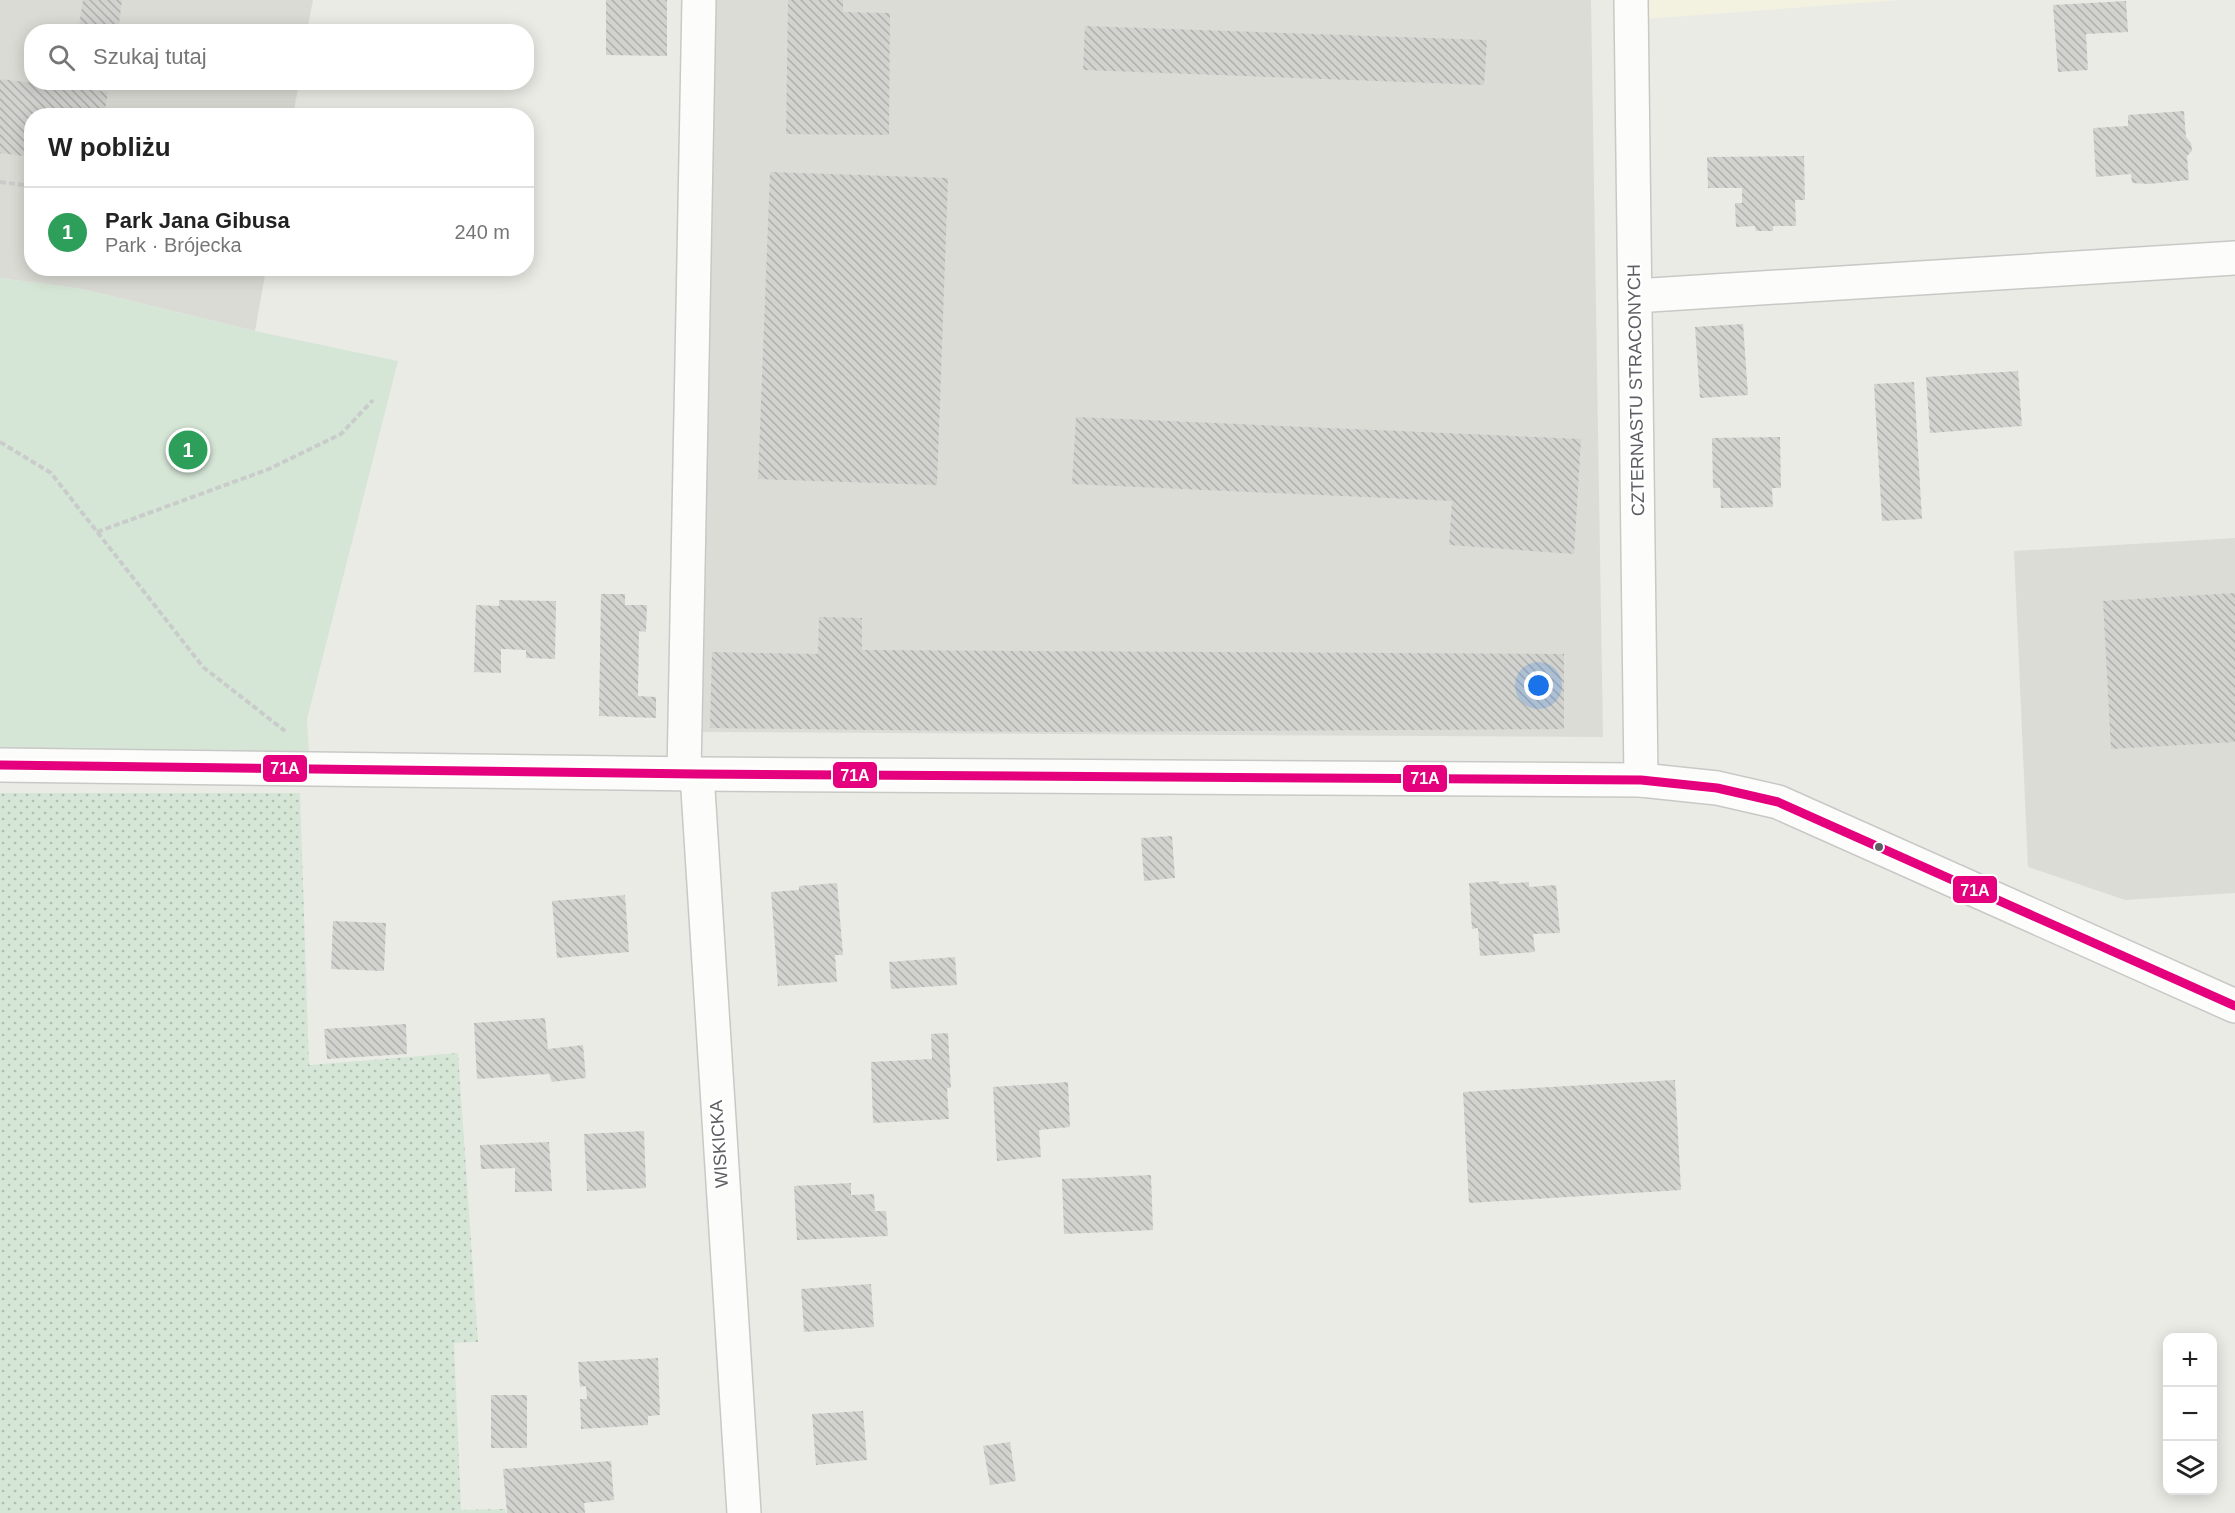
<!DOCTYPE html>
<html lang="pl">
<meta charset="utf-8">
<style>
body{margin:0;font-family:Helvetica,sans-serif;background:#f2f2f2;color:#222}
.controls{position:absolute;right:18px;bottom:18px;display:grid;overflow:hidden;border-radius:12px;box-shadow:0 3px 15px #0003}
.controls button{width:54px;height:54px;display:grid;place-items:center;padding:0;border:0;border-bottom:2px solid #e0e0e0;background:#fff;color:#222;font:30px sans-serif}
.you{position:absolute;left:1539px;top:686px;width:21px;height:21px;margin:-15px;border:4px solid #fff;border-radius:50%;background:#1a73e8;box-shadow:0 0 0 9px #1a73e833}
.badge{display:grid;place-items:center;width:39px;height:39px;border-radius:50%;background:#111827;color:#fff;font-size:20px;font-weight:700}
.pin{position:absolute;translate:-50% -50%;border:3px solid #fff;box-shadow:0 2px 6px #0006}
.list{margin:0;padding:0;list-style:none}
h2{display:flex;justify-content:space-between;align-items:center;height:78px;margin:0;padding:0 24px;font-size:26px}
h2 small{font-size:20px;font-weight:400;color:#767676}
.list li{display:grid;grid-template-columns:39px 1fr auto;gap:18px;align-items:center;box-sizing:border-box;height:90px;padding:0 24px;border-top:2px solid #e0e0e0}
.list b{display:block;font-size:22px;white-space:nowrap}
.list p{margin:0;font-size:20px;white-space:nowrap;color:#767676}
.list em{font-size:20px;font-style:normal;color:#767676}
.icon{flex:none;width:33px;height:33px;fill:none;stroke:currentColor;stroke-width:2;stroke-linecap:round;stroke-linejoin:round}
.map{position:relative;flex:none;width:2235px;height:1513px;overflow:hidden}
.search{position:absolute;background:#fff;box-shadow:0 3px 15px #0003;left:24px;top:24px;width:510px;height:66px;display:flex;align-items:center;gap:15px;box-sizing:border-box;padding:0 21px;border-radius:24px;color:#767676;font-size:22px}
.panel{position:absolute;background:#fff;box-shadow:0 3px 15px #0003;left:24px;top:108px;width:510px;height:168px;border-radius:24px}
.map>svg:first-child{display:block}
.commercial{fill:#f3f2e0}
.industrial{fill:#dcdcd7}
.education{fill:#dbdbd5}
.grass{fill:url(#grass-dots)}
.park{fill:#d5e6d6}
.building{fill:url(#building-back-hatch)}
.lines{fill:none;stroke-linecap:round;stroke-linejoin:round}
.minor-casing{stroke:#c8c8c6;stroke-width:36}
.path{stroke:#c9ccca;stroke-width:4;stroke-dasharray:6 3;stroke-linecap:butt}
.minor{stroke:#fcfcfb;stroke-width:33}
.bus-1-casing{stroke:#fff;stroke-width:14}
.bus-1{stroke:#e5007d;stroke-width:9}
.bus-dot{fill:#5c5e63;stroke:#fff;stroke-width:2}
.labels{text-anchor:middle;stroke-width:4.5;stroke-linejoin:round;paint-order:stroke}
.street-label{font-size:18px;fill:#5c5e63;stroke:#fff}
.line-badge{stroke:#fff;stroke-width:2}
.badge-label{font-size:16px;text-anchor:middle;font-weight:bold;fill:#fff}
</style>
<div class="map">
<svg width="2235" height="1513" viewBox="0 0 2235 1513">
<defs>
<pattern id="grass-dots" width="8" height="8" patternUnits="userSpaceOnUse" patternTransform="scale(1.5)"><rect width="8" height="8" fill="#d5e6d6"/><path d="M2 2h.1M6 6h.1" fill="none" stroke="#b0beb1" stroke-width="1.8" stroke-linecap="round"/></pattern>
<pattern id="building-back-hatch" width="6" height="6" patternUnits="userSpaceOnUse" patternTransform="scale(1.5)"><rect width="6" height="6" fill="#d2d2cf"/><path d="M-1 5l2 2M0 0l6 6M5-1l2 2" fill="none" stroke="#aeaeac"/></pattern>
</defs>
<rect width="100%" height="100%" fill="#ebebe6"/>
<polygon class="commercial" points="1631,0 1899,0 1632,20"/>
<g class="industrial">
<polygon points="696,0 1591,0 1603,737 698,732"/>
<polygon points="2235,538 2235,893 2125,900 2028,867 2014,551"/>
</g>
<polygon class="education" points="0,0 313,0 307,31 32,32 32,82 299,83 293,115 32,116 32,268 266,269 255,331 82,289 0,278"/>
<polygon class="grass" points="0,793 300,793 309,1065 458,1053 478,1342 454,1343 461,1510 505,1509 506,1513 0,1513"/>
<polygon class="park" points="0,278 82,289 255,331 398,361 307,719 309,754 0,750"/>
<g class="building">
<polygon points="83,0 122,0 118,32 78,32"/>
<polygon points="606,0 667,0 667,56 606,55"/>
<polygon points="788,0 843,0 843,12 890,13 889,135 786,134"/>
<polygon points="2126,1 2128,32 2086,34 2088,70 2058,72 2053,5"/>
<polygon points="1085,26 1487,40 1484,85 1083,70"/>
<polygon points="0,79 108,92 104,116 32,116 32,157 0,153"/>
<polygon points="2184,111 2186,137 2191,143 2192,151 2187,156 2189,180 2149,184 2132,183 2131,174 2096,177 2093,128 2128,126 2128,115"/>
<polygon points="1804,156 1805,200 1795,200 1796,226 1773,226 1773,231 1756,231 1755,226 1736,227 1735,203 1742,203 1742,188 1708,188 1707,157"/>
<polygon points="770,172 948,178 937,485 758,479"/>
<polygon points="1743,324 1748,395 1700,398 1695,327"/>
<polygon points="2018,371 2022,426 1930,433 1926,377"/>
<polygon points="1914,382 1922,519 1882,521 1874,384"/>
<polygon points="1076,417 1581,439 1574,554 1449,545 1452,501 1072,484"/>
<polygon points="1780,437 1781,488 1772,488 1773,507 1721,508 1720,488 1713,488 1712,438"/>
<polygon points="2235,593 2235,742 2111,749 2103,601"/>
<polygon points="601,594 625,594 625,605 647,605 646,632 639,631 638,696 656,697 656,718 599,716"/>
<polygon points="499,600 556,601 555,659 526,658 526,650 501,649 501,673 474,672 476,605 499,606"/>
<polygon points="819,617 862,618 862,650 1564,654 1564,729 1048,732 710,728 712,652 818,654"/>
<polygon points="1172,836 1175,878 1144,881 1141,838"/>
<polygon points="1499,881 1499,884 1529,882 1529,887 1556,885 1560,933 1533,934 1535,952 1480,956 1478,928 1472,929 1469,883"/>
<polygon points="837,883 843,955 835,955 837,982 778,986 771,892 799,890 799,886"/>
<polygon points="625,895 629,952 557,958 552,901"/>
<polygon points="333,921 386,923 384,971 331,969"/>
<polygon points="955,957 957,985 891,989 889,962"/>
<polygon points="545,1018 548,1049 583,1045 586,1078 552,1082 549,1074 477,1079 474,1023"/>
<polygon points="406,1024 407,1054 327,1059 324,1029"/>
<polygon points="948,1033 951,1088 947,1088 949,1119 873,1123 871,1062 932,1059 931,1034"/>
<polygon points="1675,1080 1681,1190 1469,1203 1463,1092"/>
<polygon points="1068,1082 1070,1127 1039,1130 1041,1157 997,1161 993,1087"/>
<polygon points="644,1131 646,1188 587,1191 584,1134"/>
<polygon points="549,1142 552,1191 515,1192 515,1168 481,1169 480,1145"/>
<polygon points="1151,1175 1153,1230 1064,1234 1062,1179"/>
<polygon points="851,1183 851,1195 874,1194 875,1211 886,1211 888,1236 797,1240 794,1186"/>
<polygon points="871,1284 874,1327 804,1332 801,1289"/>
<polygon points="658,1358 660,1415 648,1416 648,1425 581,1429 580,1399 587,1399 586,1386 580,1387 578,1362"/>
<rect x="491" y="1395" width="36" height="53"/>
<polygon points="863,1411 867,1460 816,1465 812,1414"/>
<polygon points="1010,1442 1016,1481 990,1485 983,1446"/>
<polygon points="611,1461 614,1500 584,1503 585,1513 507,1513 503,1469"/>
</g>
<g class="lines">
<g class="minor-casing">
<g id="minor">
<polyline points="1631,0 1641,780"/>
<polyline points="1635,296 2235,258"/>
<polyline points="0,765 697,774 1641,780 1717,788 1778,802 2235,1006"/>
<polyline points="684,774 699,0"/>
<polyline points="697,774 744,1513"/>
</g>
</g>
<g class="path">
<polyline points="0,182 32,186"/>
<polyline points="0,442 51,473 203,667 285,731"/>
<polyline points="97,532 269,469 341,434 373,400"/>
</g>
<use href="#minor" class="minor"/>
<g class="bus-1-casing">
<polyline id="bus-1" points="0,765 697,774 1641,780 1717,788 1778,802 2235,1006"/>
</g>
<use href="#bus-1" class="bus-1"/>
</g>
<circle class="bus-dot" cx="1879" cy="847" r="5"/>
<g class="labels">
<g class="street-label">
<text transform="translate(1636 390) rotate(-91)" y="6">CZTERNASTU STRACONYCH</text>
<text transform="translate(719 1144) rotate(-94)" y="6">WISKICKA</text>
</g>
</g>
<g class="line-badge">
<rect x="262" y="754" width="46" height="29" rx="6" fill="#e5007d"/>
<rect x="832" y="761" width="46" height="28" rx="6" fill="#e5007d"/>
<rect x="1402" y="764" width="46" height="29" rx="6" fill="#e5007d"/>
<rect x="1952" y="875" width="46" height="29" rx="6" fill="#e5007d"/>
</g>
<g class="badge-label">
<text x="285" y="774">71A</text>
<text x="855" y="781">71A</text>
<text x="1425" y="784">71A</text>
<text x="1975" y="896">71A</text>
</g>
</svg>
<div class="controls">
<button>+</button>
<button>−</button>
<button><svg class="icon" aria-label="layers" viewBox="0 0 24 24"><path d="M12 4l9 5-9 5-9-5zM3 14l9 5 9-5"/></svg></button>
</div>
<div class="you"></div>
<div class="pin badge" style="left:188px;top:450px;background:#2e9e5b">1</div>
<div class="search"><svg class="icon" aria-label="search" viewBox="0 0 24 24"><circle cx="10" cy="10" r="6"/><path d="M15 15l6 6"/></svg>Szukaj tutaj</div>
<section class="panel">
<h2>W pobliżu<small></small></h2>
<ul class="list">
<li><span class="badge" style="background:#2e9e5b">1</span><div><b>Park Jana Gibusa</b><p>Park · Brójecka</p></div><em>240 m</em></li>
</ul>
</section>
</div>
